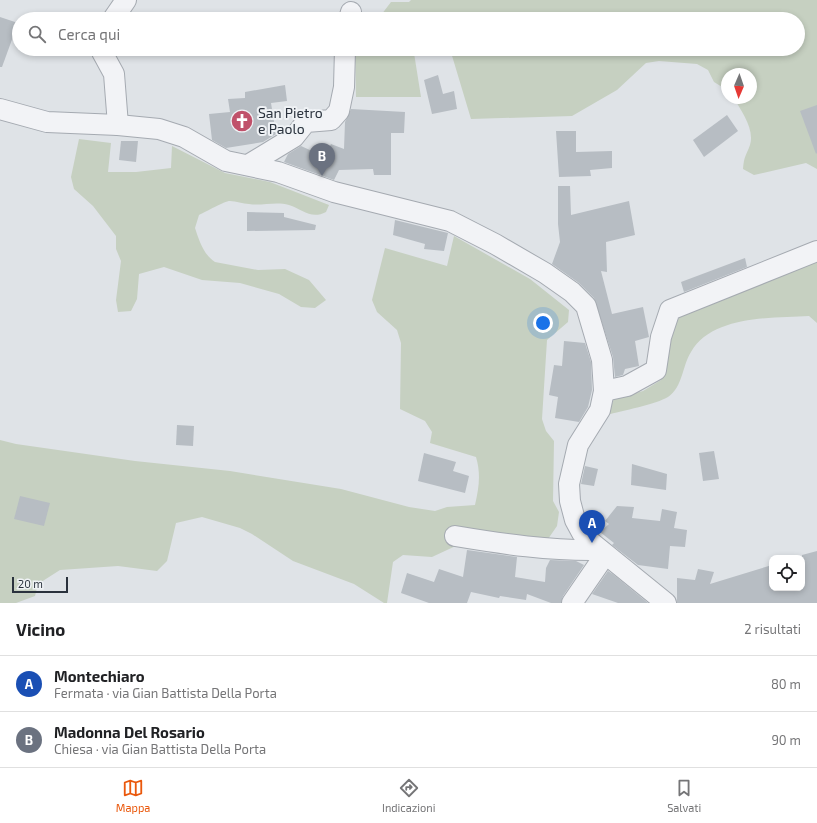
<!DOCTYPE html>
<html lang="it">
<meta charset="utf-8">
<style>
body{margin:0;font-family:"Exo 2",sans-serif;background:#f6f6f6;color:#202124}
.controls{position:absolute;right:12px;bottom:12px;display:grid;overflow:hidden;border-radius:8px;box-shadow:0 2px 6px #0003}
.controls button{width:36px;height:36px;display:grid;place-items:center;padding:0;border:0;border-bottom:1px solid #e0e0e0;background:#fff;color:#202124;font:20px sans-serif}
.compass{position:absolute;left:721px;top:68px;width:36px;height:36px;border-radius:50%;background:#fff;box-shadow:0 2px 6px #0003;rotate:182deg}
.scale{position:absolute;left:12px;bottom:10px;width:56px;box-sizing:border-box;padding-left:4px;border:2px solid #2a323d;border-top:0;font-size:11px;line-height:14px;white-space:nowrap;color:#2a323d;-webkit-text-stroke:3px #eff2f5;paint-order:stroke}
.you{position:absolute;left:543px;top:323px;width:14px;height:14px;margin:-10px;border:3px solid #fff;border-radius:50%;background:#1a73e8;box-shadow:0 0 0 6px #1a73e833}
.badge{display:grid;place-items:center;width:26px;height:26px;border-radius:50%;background:#ea580c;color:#fff;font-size:13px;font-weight:700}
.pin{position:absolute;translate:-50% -33px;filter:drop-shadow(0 1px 2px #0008)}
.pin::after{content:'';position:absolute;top:21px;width:14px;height:12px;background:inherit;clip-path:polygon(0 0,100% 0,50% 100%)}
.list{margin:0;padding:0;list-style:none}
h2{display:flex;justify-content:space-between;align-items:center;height:52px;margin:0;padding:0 16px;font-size:17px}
h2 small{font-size:13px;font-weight:400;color:#757577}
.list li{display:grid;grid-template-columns:26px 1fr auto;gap:12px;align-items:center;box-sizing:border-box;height:56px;padding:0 16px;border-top:1px solid #e0e0e0}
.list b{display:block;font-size:15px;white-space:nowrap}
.list p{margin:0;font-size:13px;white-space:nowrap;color:#757577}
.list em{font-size:13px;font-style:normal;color:#757577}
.icon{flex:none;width:22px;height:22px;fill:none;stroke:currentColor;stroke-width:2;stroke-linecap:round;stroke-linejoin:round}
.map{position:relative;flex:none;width:817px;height:603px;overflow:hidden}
.search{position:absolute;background:#fff;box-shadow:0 2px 6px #0003;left:12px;right:12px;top:12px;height:44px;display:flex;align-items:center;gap:10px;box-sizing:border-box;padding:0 14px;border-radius:22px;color:#757577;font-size:15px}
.sheet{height:164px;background:#fff}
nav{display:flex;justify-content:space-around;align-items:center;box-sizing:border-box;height:56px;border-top:1px solid #e0e0e0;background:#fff;font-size:11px;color:#757577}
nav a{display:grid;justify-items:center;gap:2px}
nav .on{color:#ea580c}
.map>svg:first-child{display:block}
.green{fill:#c6d0c1}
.building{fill:#b7bdc3}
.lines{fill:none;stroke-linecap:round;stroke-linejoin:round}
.minor-casing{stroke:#a5aab1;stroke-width:22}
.minor{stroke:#f2f3f6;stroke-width:20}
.labels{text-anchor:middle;stroke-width:4;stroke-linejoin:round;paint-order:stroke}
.poi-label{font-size:14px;fill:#2a323d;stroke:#eff2f5;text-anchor:start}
</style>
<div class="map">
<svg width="817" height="603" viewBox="0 0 817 603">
<rect width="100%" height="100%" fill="#dfe3e7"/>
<g class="green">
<path d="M411,0H817V169L806,163L754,175L743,169C744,156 746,156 750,145C755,129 741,111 734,98H751V74H727V90L714,82L708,70L697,64L659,61L646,63L617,90L572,116L471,119L450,49H798V19H378L391,2H409Z"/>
<polygon points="355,49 424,49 414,53 421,97 356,97"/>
<path d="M79,139L111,143L108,172H136L171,168L172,146L225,173L270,182L329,205L326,212C311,220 302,209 289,205C276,201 262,206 249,204C243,204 236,201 230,201C224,201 206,212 199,215L195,228C199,240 203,254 215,262L258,270L285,269L309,280L326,300L315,308L301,307L279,294L240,283L202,280L164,267L139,274L137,299L131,311L118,312L116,300L121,261L116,249V236L93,206L74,189L71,177Z"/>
<path d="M454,236L530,279L569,310L568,322L547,340L542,419L546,431L554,441L553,501L559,512L557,526L548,539L475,537L432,557L403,555L393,562L387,603H384L354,584L293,561L252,534L240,528L202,517L176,523L167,561L157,571L118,566L60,570L38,584L35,596L16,603H0V440L16,444L135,461L230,471L341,489L409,507L435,511L447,507L475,505C479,487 481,474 476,457L430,443L432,432L425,421L400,409L401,343L397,330L377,312L372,300L385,248L447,266Z"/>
<path d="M817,261V323L809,316C773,318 712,315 691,352C682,366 683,387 668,397C657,404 621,411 607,415L614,399L643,391L661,380L671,329L682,314Z"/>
</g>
<g class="building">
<polygon points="0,17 18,23 2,67 0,67"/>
<polygon points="438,75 443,94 454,91 457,109 432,114 424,80"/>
<polygon points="285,85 287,101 271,103 276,134 263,142 226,148 212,140 209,114 230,112 228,99 245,98 245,92"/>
<polygon points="817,105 817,153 816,154 800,111"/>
<polygon points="351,109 405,112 404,133 391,133 391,175 374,175 373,169 339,170 334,180 284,162 288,154 301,146 325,157 331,144 344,149 345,122"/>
<polygon points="727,115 738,131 704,157 693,140"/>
<polygon points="556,131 576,131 576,152 612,151 612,168 590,170 591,176 559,177"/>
<polygon points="121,141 138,141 136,162 119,160"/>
<polygon points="558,186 570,186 571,215 629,201 635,235 606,242 607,272 601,271 612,314 643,307 649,337 635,341 639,366 625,369 623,375 615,377 613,357 594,298 579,283 552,264 560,242 558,224"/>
<polygon points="247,212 284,213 284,217 316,225 315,230 247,231"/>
<polygon points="395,220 448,233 444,251 424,249 425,244 393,235"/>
<polygon points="745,258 747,267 684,292 681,282"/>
<polygon points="564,341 585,343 591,362 592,390 588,407 579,422 555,418 558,397 549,395 554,365 562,366"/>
<polygon points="177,425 194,426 193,446 176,445"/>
<polygon points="714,451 719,479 703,481 699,453"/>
<polygon points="424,453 456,462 453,471 469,476 465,493 418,481"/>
<polygon points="632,464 667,474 666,490 631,485"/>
<polygon points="585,466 598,469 594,486 581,484"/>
<polygon points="20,496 50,503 44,526 14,519"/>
<polygon points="617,506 634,507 632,518 660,521 662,509 677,512 674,528 687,530 685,547 670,546 668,569 638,565 612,545 614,543 600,532 609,524 605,521"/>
<polygon points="467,550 517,557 515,577 545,582 546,568 550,560 576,561 584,565 563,596 561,603 551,603 527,594 526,600 500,596 499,598 471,592 467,603 429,603 401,593 407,573 434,582 439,569 463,577"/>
<polygon points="817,551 817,603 677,603 677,578 695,580 698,569 714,572 710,584 772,565 772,588 802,588 802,555"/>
<polygon points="608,571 614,575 648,603 618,603 592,594"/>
</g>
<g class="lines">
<g class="minor-casing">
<g id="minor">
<polyline points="113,19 126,0"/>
<polyline points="349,19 351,12"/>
<polyline points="103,49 102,52 114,74 118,125"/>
<polyline points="0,109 47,122 118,125 159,129 184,137 226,161 278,172 334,192 450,221 495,244 545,273 572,292 586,306 602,360 604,391 600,410 578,445 569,484 570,501 575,520 582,533 592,543 666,603"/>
<polyline points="248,165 294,137 306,122 331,120 339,111 344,87 345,49"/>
<polyline points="604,391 627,386 656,370 661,337 670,310 817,251"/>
<path d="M455,536C503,544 550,551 600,550"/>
<polyline points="572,603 605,555"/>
</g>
</g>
<use href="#minor" class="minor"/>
</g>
<defs>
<g id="church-disc" transform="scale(1.15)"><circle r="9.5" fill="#c0516a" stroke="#eff2f5"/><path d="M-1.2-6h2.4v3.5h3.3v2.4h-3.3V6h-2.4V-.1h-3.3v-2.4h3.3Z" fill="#fff"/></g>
</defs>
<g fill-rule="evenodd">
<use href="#church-disc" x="242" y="121"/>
</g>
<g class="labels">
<g class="poi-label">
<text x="258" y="118">San Pietro<tspan x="258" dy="16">e Paolo</tspan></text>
</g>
</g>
</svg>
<div class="controls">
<button><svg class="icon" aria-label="locate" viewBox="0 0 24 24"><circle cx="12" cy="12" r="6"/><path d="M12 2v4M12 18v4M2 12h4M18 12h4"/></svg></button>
</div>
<svg class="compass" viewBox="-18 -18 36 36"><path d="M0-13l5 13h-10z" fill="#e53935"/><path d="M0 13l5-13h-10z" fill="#757577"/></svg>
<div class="scale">20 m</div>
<div class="you"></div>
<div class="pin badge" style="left:592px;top:543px;background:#1a4fb4">A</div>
<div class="pin badge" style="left:322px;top:176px;background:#6b7280">B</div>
<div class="search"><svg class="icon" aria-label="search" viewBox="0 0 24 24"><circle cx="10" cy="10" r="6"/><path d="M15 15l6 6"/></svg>Cerca qui</div>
</div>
<section class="sheet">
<h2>Vicino<small>2 risultati</small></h2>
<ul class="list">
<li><span class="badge" style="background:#1a4fb4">A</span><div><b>Montechiaro</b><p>Fermata · via Gian Battista Della Porta</p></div><em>80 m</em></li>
<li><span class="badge" style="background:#6b7280">B</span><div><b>Madonna Del Rosario</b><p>Chiesa · via Gian Battista Della Porta</p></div><em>90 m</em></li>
</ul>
</section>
<nav>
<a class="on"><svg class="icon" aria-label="map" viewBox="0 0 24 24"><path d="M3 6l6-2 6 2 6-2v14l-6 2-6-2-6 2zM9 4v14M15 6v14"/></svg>Mappa</a>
<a><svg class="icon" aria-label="directions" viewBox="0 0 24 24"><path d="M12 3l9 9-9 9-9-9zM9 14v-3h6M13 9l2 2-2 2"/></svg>Indicazioni</a>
<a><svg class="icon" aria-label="saved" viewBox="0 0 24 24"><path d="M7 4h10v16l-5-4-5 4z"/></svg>Salvati</a>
</nav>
